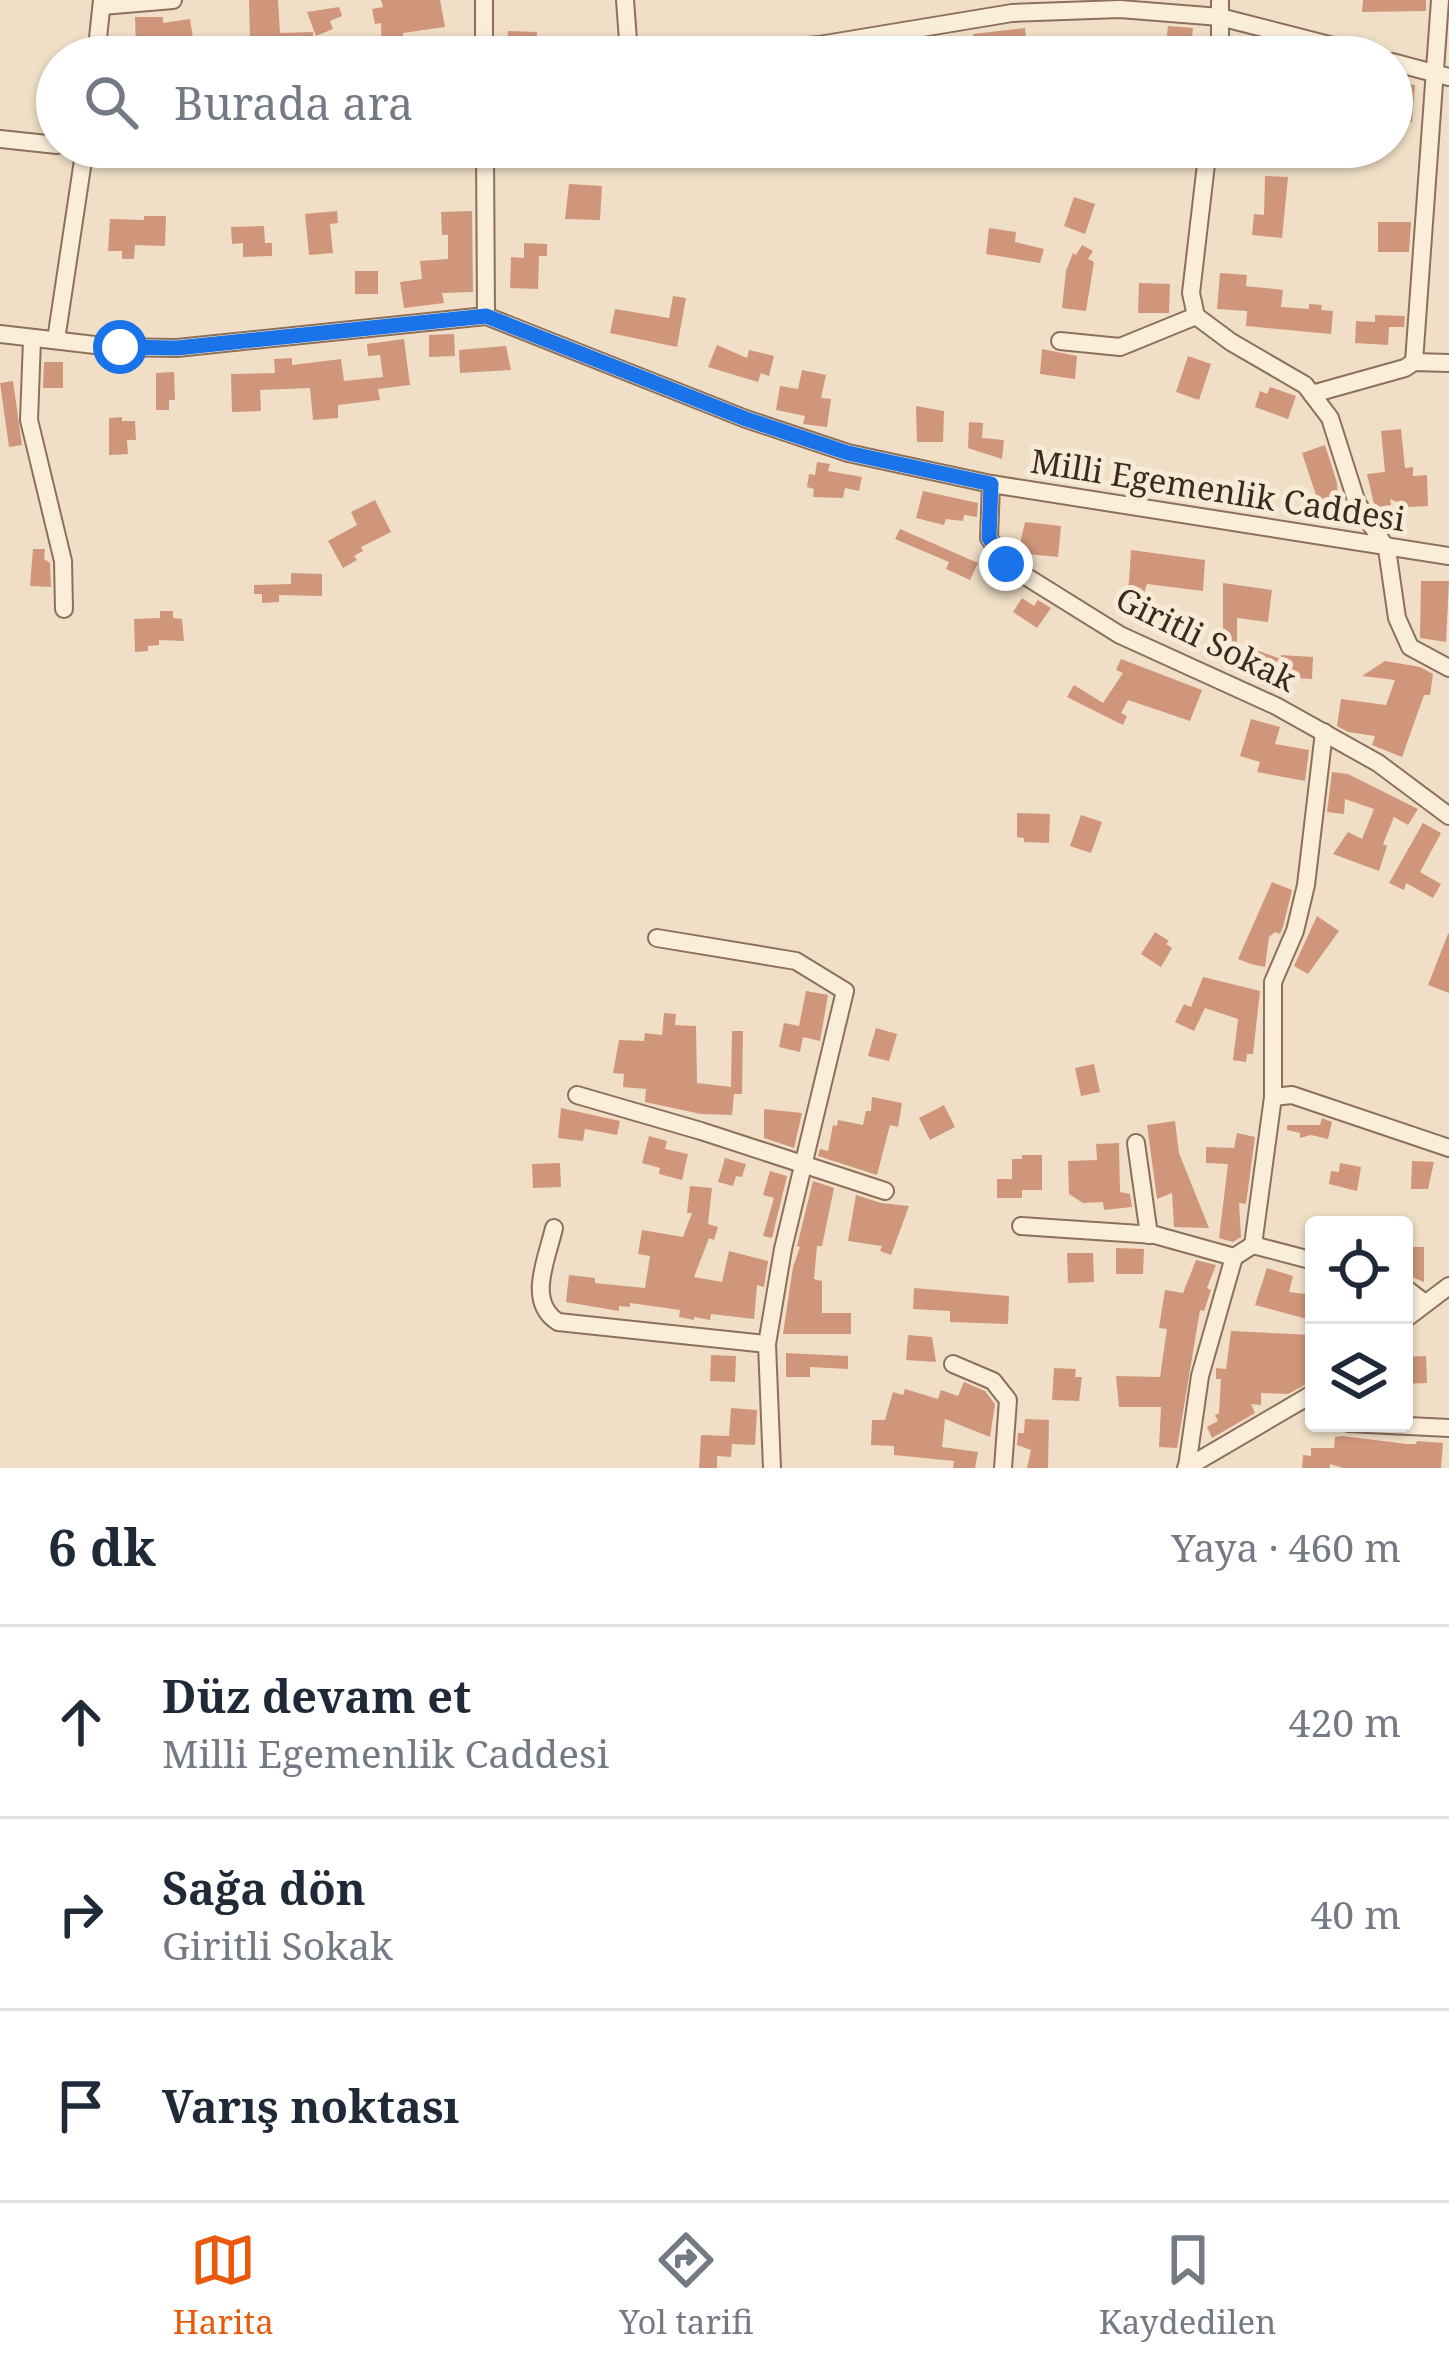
<!DOCTYPE html>
<html lang="tr">
<meta charset="utf-8">
<style>
body{margin:0;font-family:"Noto Serif",serif;background:#f2f2f3;color:#1f2937}
.controls{position:absolute;right:36px;bottom:36px;display:grid;overflow:hidden;border-radius:12px;box-shadow:0 3px 9px #0004}
.controls button{width:108px;height:108px;display:grid;place-items:center;padding:0;border:0;border-bottom:3px solid #e0e1e3;background:#fff;color:#1f2937;font:60px sans-serif}
.stop{position:absolute;width:36px;height:36px;margin:-27px;border:9px solid #1a73e8;border-radius:50%;background:#fff}
.stop.end{background:#1a73e8;border-color:#fff;box-shadow:0 3px 12px #0008}
.list{margin:0;padding:0;list-style:none}
h2{display:flex;justify-content:space-between;align-items:center;height:156px;margin:0;padding:0 48px;font-size:51px}
h2 small{font-size:39px;font-weight:400;color:#747a83}
.list li{display:grid;grid-template-columns:78px 1fr auto;gap:36px;align-items:center;box-sizing:border-box;height:192px;padding:0 48px;border-top:3px solid #e0e1e3}
.list b{display:block;font-size:45px;white-space:nowrap}
.list p{margin:0;font-size:39px;white-space:nowrap;color:#747a83}
.list em{font-size:39px;font-style:normal;color:#747a83}
.icon{flex:none;width:66px;height:66px;fill:none;stroke:currentColor;stroke-width:2;stroke-linecap:round;stroke-linejoin:round}
.map{position:relative;flex:none;width:1449px;height:1468px;overflow:hidden}
.search{position:absolute;background:#fff;box-shadow:0 3px 9px #0004;left:36px;right:36px;top:36px;height:132px;display:flex;align-items:center;gap:30px;box-sizing:border-box;padding:0 42px;border-radius:66px;color:#747a83;font-size:45px}
.sheet{height:732px;background:#fff}
nav{display:flex;justify-content:space-around;align-items:center;box-sizing:border-box;height:168px;border-top:3px solid #e0e1e3;background:#fff;font-size:33px;color:#747a83}
nav a{display:grid;justify-items:center;gap:6px}
nav .on{color:#ea580c}
.map>svg:first-child{display:block}
.building{fill:#cf967b}
.lines{fill:none;stroke-linecap:round;stroke-linejoin:round}
.street-casing{stroke:#8c705b;stroke-width:20}
.street{stroke:#faedda;stroke-width:16}
.route{stroke:#1a73e8;stroke-width:15}
.labels{text-anchor:middle;stroke-width:10;stroke-linejoin:round;paint-order:stroke}
.street-label{font-size:33px;fill:#3c2a1f;stroke:#f7ead6}
</style>
<div class="map">
<svg width="1449" height="1468" viewBox="0 0 1449 1468">
<rect width="100%" height="100%" fill="#f0dfc6"/>
<g class="building">
<polygon points="249,0 278,0 280,33 313,32 313,50 309,51 309,57 280,57 280,52 240,53 239,38 250,38"/>
<polygon points="381,0 440,0 445,27 403,33 404,57 382,57 381,23 375,24 372,9 383,7"/>
<polygon points="1363,0 1426,0 1426,11 1362,12"/>
<polygon points="339,7 342,16 330,21 333,29 316,36 307,12"/>
<polygon points="135,17 163,17 163,23 190,19 193,38 164,42 164,48 136,48"/>
<polygon points="1168,26 1193,28 1190,57 1165,55"/>
<polygon points="1025,28 1028,57 985,57 984,45 975,46 973,34"/>
<polygon points="508,31 537,32 536,57 506,57"/>
<polygon points="1397,83 1415,85 1412,122 1392,120 1392,89 1396,89"/>
<polygon points="1265,176 1288,177 1282,238 1252,235 1254,214 1264,215"/>
<polygon points="569,184 602,186 600,220 565,219"/>
<polygon points="1074,197 1095,204 1085,234 1064,226"/>
<polygon points="337,211 338,223 330,224 333,253 309,255 305,214"/>
<polygon points="472,211 473,292 442,293 444,303 404,308 400,282 422,279 420,261 448,259 448,235 442,235 441,212"/>
<polygon points="144,216 166,216 165,246 135,245 134,259 122,259 122,251 108,251 110,219 144,220"/>
<polygon points="1378,222 1411,222 1409,252 1378,252"/>
<polygon points="264,226 265,243 272,243 272,256 243,257 243,243 232,244 231,227"/>
<polygon points="989,228 1016,232 1015,242 1044,249 1040,263 986,254"/>
<polygon points="524,243 547,244 547,256 539,256 538,289 510,288 511,257 524,258"/>
<polygon points="1082,245 1093,251 1088,259 1094,262 1086,311 1062,308 1066,271 1073,253 1076,255"/>
<rect x="355" y="271" width="23" height="23"/>
<polygon points="1220,273 1247,275 1246,286 1283,290 1281,307 1309,309 1309,304 1322,305 1321,310 1333,311 1331,334 1246,326 1247,311 1217,309"/>
<polygon points="1139,283 1170,284 1169,313 1138,313"/>
<polygon points="673,296 686,298 677,347 610,333 615,309 669,318"/>
<polygon points="1375,315 1405,316 1404,327 1389,327 1388,345 1355,343 1356,321 1375,322"/>
<polygon points="454,334 455,356 429,357 429,335"/>
<polygon points="404,339 410,385 378,389 380,400 338,405 338,418 313,420 310,388 260,390 261,411 232,412 231,374 275,373 274,359 292,358 292,365 341,359 344,381 383,377 380,355 368,356 367,344"/>
<polygon points="717,345 747,358 749,350 774,356 769,376 761,373 758,382 708,367"/>
<polygon points="506,346 511,370 460,373 459,350"/>
<polygon points="1042,349 1077,356 1075,379 1040,374"/>
<polygon points="1188,356 1211,364 1199,400 1176,392"/>
<polygon points="44,362 63,362 63,388 43,388"/>
<polygon points="802,370 826,375 821,398 831,399 827,427 803,424 805,416 776,410 780,386 798,389"/>
<polygon points="174,372 175,400 169,400 169,410 156,410 156,373"/>
<polygon points="13,381 22,445 9,447 0,383"/>
<polygon points="1270,387 1296,396 1288,419 1255,407 1260,391 1267,394"/>
<polygon points="916,406 944,411 943,442 917,442"/>
<polygon points="122,417 122,421 135,421 136,440 127,440 128,454 109,455 109,418"/>
<polygon points="969,422 983,423 982,438 1004,440 1002,459 968,448"/>
<polygon points="1401,429 1405,468 1413,467 1413,476 1427,475 1428,506 1409,507 1390,499 1391,505 1375,508 1367,474 1385,472 1381,431"/>
<polygon points="1325,445 1337,483 1339,517 1309,519 1308,496 1316,495 1302,453"/>
<polygon points="817,462 830,464 828,471 862,477 859,491 845,488 843,498 813,497 814,489 807,487 809,474 815,475"/>
<polygon points="923,491 978,503 977,517 964,515 963,521 946,519 944,525 916,518"/>
<polygon points="375,500 391,532 361,547 363,551 354,556 357,560 343,568 328,541 357,525 351,512"/>
<polygon points="1025,522 1061,526 1058,557 1018,553"/>
<polygon points="900,529 978,563 970,580 946,569 949,562 895,539"/>
<polygon points="33,549 45,549 44,559 50,563 51,587 30,586"/>
<polygon points="1131,550 1205,560 1203,591 1147,584 1136,619 1119,614 1129,582"/>
<polygon points="291,573 322,574 322,596 279,595 279,602 262,603 262,594 254,594 254,585 291,584"/>
<polygon points="1421,581 1449,581 1446,642 1420,638"/>
<polygon points="1223,583 1272,590 1268,622 1237,618 1237,643 1223,643"/>
<polygon points="1022,598 1034,606 1038,600 1051,608 1037,628 1013,612"/>
<polygon points="160,611 173,611 173,618 182,619 184,641 159,640 159,645 148,646 148,651 135,652 134,619 160,618"/>
<polygon points="1176,617 1202,618 1201,643 1175,643"/>
<polygon points="1245,646 1281,659 1281,655 1313,657 1312,679 1280,677 1274,691 1257,683 1259,676 1237,668"/>
<polygon points="1121,659 1202,690 1190,721 1128,700 1121,713 1127,716 1123,725 1067,697 1074,685 1103,703 1123,673 1116,670"/>
<polygon points="1385,661 1420,667 1433,674 1430,695 1424,695 1402,757 1372,745 1375,736 1348,732 1337,726 1341,699 1386,705 1395,680 1362,676"/>
<polygon points="1251,719 1280,727 1275,744 1309,750 1305,781 1257,772 1260,762 1240,756"/>
<polygon points="1332,772 1348,774 1418,809 1408,825 1394,817 1383,844 1387,846 1379,871 1333,854 1348,832 1362,839 1374,809 1345,799 1344,814 1327,812"/>
<polygon points="1017,813 1050,814 1049,843 1024,842 1024,838 1017,837"/>
<polygon points="1081,815 1102,822 1091,853 1070,846"/>
<polygon points="1423,823 1441,833 1420,872 1441,884 1433,898 1406,883 1404,890 1389,883"/>
<polygon points="1272,882 1292,890 1283,927 1280,934 1275,932 1269,937 1265,967 1251,964 1238,959"/>
<polygon points="1317,916 1339,931 1308,974 1294,966"/>
<polygon points="1155,932 1169,941 1166,944 1172,948 1161,967 1141,954"/>
<polygon points="1448,934 1449,934 1449,993 1428,985"/>
<polygon points="1203,977 1260,991 1253,1054 1247,1054 1246,1062 1233,1060 1238,1019 1205,1008 1194,1031 1175,1022 1184,1004 1191,1007"/>
<polygon points="806,991 828,995 820,1041 803,1037 800,1052 779,1047 784,1023 799,1026"/>
<polygon points="664,1013 676,1014 675,1025 696,1026 697,1083 731,1087 732,1031 743,1031 742,1094 734,1094 732,1115 701,1114 645,1102 646,1089 623,1087 624,1074 613,1073 619,1040 644,1041 645,1033 662,1035"/>
<polygon points="876,1028 897,1034 889,1061 868,1056"/>
<polygon points="1094,1064 1100,1092 1081,1096 1075,1068"/>
<polygon points="872,1097 902,1103 898,1127 890,1125 877,1175 818,1156 820,1149 828,1151 833,1125 837,1126 838,1120 863,1125 866,1111 871,1111"/>
<polygon points="944,1105 955,1127 930,1140 919,1118"/>
<polygon points="561,1108 620,1121 617,1135 585,1129 583,1141 558,1138"/>
<polygon points="764,1109 802,1113 794,1148 764,1138"/>
<polygon points="1322,1118 1332,1122 1328,1139 1311,1135 1300,1138 1300,1133 1287,1130 1287,1125 1320,1125"/>
<polygon points="1175,1121 1179,1153 1209,1228 1174,1227 1172,1193 1157,1199 1147,1125"/>
<polygon points="1237,1133 1255,1137 1246,1204 1239,1203 1241,1237 1233,1242 1219,1238 1228,1164 1206,1163 1206,1147 1234,1148"/>
<polygon points="649,1136 667,1141 665,1149 688,1154 682,1180 659,1174 660,1168 642,1163"/>
<polygon points="1119,1143 1120,1192 1130,1194 1132,1207 1104,1210 1103,1202 1083,1203 1069,1194 1068,1161 1097,1160 1096,1144"/>
<polygon points="1022,1155 1042,1155 1042,1190 1022,1190 1022,1198 997,1198 997,1179 1012,1179 1012,1159 1022,1159"/>
<polygon points="725,1158 746,1164 742,1177 736,1176 733,1186 718,1182"/>
<polygon points="1412,1161 1434,1162 1428,1189 1411,1189"/>
<polygon points="560,1163 561,1187 533,1188 532,1164"/>
<polygon points="1340,1163 1361,1167 1357,1191 1329,1184 1331,1171 1339,1172"/>
<polygon points="770,1171 787,1176 772,1238 763,1236 774,1198 763,1195"/>
<polygon points="813,1181 834,1188 822,1246 817,1246 814,1279 822,1281 822,1313 851,1313 851,1334 783,1334 793,1267 800,1247 797,1246"/>
<polygon points="690,1186 712,1188 708,1224 718,1227 714,1240 709,1238 694,1277 722,1282 729,1251 768,1261 764,1287 757,1285 754,1319 711,1314 710,1320 694,1317 694,1320 679,1317 680,1310 630,1303 630,1307 619,1306 619,1311 566,1302 569,1275 595,1278 595,1283 645,1288 650,1256 638,1254 642,1230 683,1237 692,1213 687,1213"/>
<polygon points="856,1195 881,1203 909,1206 891,1255 880,1251 882,1246 848,1241"/>
<polygon points="1413,1247 1424,1247 1424,1282 1404,1274 1404,1263 1413,1264"/>
<polygon points="1116,1248 1144,1249 1143,1274 1116,1274"/>
<polygon points="1067,1253 1093,1253 1094,1282 1068,1283"/>
<polygon points="1196,1260 1216,1265 1207,1288 1211,1290 1204,1311 1200,1310 1177,1448 1159,1447 1161,1407 1119,1407 1116,1376 1160,1377 1167,1329 1159,1328 1165,1290 1183,1293"/>
<polygon points="1267,1268 1293,1276 1289,1292 1314,1295 1314,1321 1255,1305"/>
<polygon points="914,1288 1009,1296 1008,1324 950,1322 950,1311 913,1309"/>
<polygon points="1231,1331 1314,1335 1314,1380 1288,1394 1261,1393 1261,1405 1251,1404 1255,1413 1212,1438 1207,1427 1218,1421 1215,1415 1219,1413 1221,1379 1216,1379 1216,1368 1226,1369"/>
<polygon points="908,1335 932,1337 936,1362 906,1360"/>
<polygon points="786,1353 848,1356 848,1369 810,1367 810,1377 786,1377"/>
<polygon points="711,1355 736,1356 735,1382 710,1381"/>
<polygon points="1426,1356 1427,1383 1404,1384 1404,1357"/>
<polygon points="1054,1368 1076,1369 1075,1377 1082,1377 1079,1401 1052,1400"/>
<polygon points="964,1382 985,1391 995,1404 990,1437 945,1419 942,1447 978,1452 975,1468 953,1468 954,1461 894,1455 894,1446 871,1445 872,1420 885,1420 893,1392 903,1395 905,1389 938,1399 941,1390 958,1396"/>
<polygon points="731,1408 757,1410 755,1445 732,1444 731,1457 717,1456 717,1468 699,1468 701,1435 729,1436"/>
<polygon points="1025,1419 1049,1420 1048,1468 1027,1468 1031,1450 1017,1445 1018,1433 1024,1433"/>
<polygon points="1343,1436 1407,1444 1416,1444 1417,1441 1443,1443 1441,1468 1343,1468 1330,1464 1330,1468 1302,1468 1303,1455 1311,1456 1311,1448 1334,1448 1335,1437"/>
</g>
<g class="lines">
<g class="street-casing">
<g id="street">
<polyline points="484,0 484,57"/>
<polyline points="625,0 629,54 639,57"/>
<polyline points="1220,0 1220,57"/>
<polyline points="102,6 173,0"/>
<polyline points="96,57 102,0"/>
<polyline points="677,57 819,45 1012,13 1120,9 1220,17 1376,57"/>
<polyline points="1392,62 1449,77"/>
<polyline points="0,139 57,145"/>
<polyline points="485,147 486,316"/>
<polyline points="1208,147 1191,293 1196,316 1231,342 1305,385 1330,418 1357,503 1387,549 1397,618 1410,647 1449,668"/>
<polyline points="0,334 112,347 177,348 486,316 746,419 848,453 991,484 1449,556"/>
<polyline points="32,340 29,420 63,561 64,609"/>
<polyline points="56,340 85,147"/>
<polyline points="1060,341 1120,347 1196,316"/>
<polyline points="1414,362 1440,0"/>
<polyline points="1312,394 1405,368 1414,362 1449,363"/>
<polyline points="991,484 989,538 1006,564 1120,635 1276,706 1378,763 1449,816"/>
<polyline points="657,938 796,961 845,991 783,1249 767,1344 772,1468"/>
<polyline points="577,1095 701,1131 885,1191"/>
<polyline points="1273,1097 1292,1095 1449,1148"/>
<polyline points="1136,1143 1149,1235"/>
<polyline points="1021,1226 1155,1235 1234,1257 1253,1245"/>
<path d="M554,1228C547,1259 526,1302 558,1322L767,1344"/>
<polyline points="1253,1245 1273,1097 1273,982 1295,931 1306,885 1324,732"/>
<polyline points="1253,1245 1314,1261"/>
<polyline points="1404,1287 1425,1303"/>
<polyline points="1404,1320 1449,1286"/>
<polyline points="953,1364 993,1381 1008,1400 1003,1468"/>
<polyline points="1348,1423 1449,1428"/>
<polyline points="1187,1467 1200,1376 1234,1257"/>
<polyline points="1186,1468 1314,1393"/>
</g>
</g>
<use href="#street" class="street"/>
</g>
<g class="lines">
<polyline class="route" points="120,347 177,348 486,316 746,419 848,453 991,484 989,538 1006,564"/>
</g>
<g class="labels">
<g class="street-label">
<text transform="translate(1218 490) rotate(9)" y="12">Milli Egemenlik Caddesi</text>
<text transform="translate(1206 639) rotate(26)" y="12">Giritli Sokak</text>
</g>
</g>
</svg>
<div class="controls">
<button><svg class="icon" aria-label="locate" viewBox="0 0 24 24"><circle cx="12" cy="12" r="6"/><path d="M12 2v4M12 18v4M2 12h4M18 12h4"/></svg></button>
<button><svg class="icon" aria-label="layers" viewBox="0 0 24 24"><path d="M12 4l9 5-9 5-9-5zM3 14l9 5 9-5"/></svg></button>
</div>
<div class="stop" style="left:120px;top:347px"></div>
<div class="stop end" style="left:1006px;top:564px"></div>
<div class="search"><svg class="icon" aria-label="search" viewBox="0 0 24 24"><circle cx="10" cy="10" r="6"/><path d="M15 15l6 6"/></svg>Burada ara</div>
</div>
<section class="sheet">
<h2>6 dk<small>Yaya · 460 m</small></h2>
<ul class="list">
<li><svg class="icon" aria-label="ahead" viewBox="0 0 24 24"><path d="M12 20V5M6 11l6-6 6 6"/></svg><div><b>Düz devam et</b><p>Milli Egemenlik Caddesi</p></div><em>420 m</em></li>
<li><svg class="icon" aria-label="right" viewBox="0 0 24 24"><path d="M7 20v-9h11M14 6l5 5-5 5"/></svg><div><b>Sağa dön</b><p>Giritli Sokak</p></div><em>40 m</em></li>
<li><svg class="icon" aria-label="arrive" viewBox="0 0 24 24"><path d="M6 21V4h12l-3 4 3 4H6"/></svg><div><b>Varış noktası</b></div></li>
</ul>
</section>
<nav>
<a class="on"><svg class="icon" aria-label="map" viewBox="0 0 24 24"><path d="M3 6l6-2 6 2 6-2v14l-6 2-6-2-6 2zM9 4v14M15 6v14"/></svg>Harita</a>
<a><svg class="icon" aria-label="directions" viewBox="0 0 24 24"><path d="M12 3l9 9-9 9-9-9zM9 14v-3h6M13 9l2 2-2 2"/></svg>Yol tarifi</a>
<a><svg class="icon" aria-label="saved" viewBox="0 0 24 24"><path d="M7 4h10v16l-5-4-5 4z"/></svg>Kaydedilen</a>
</nav>
